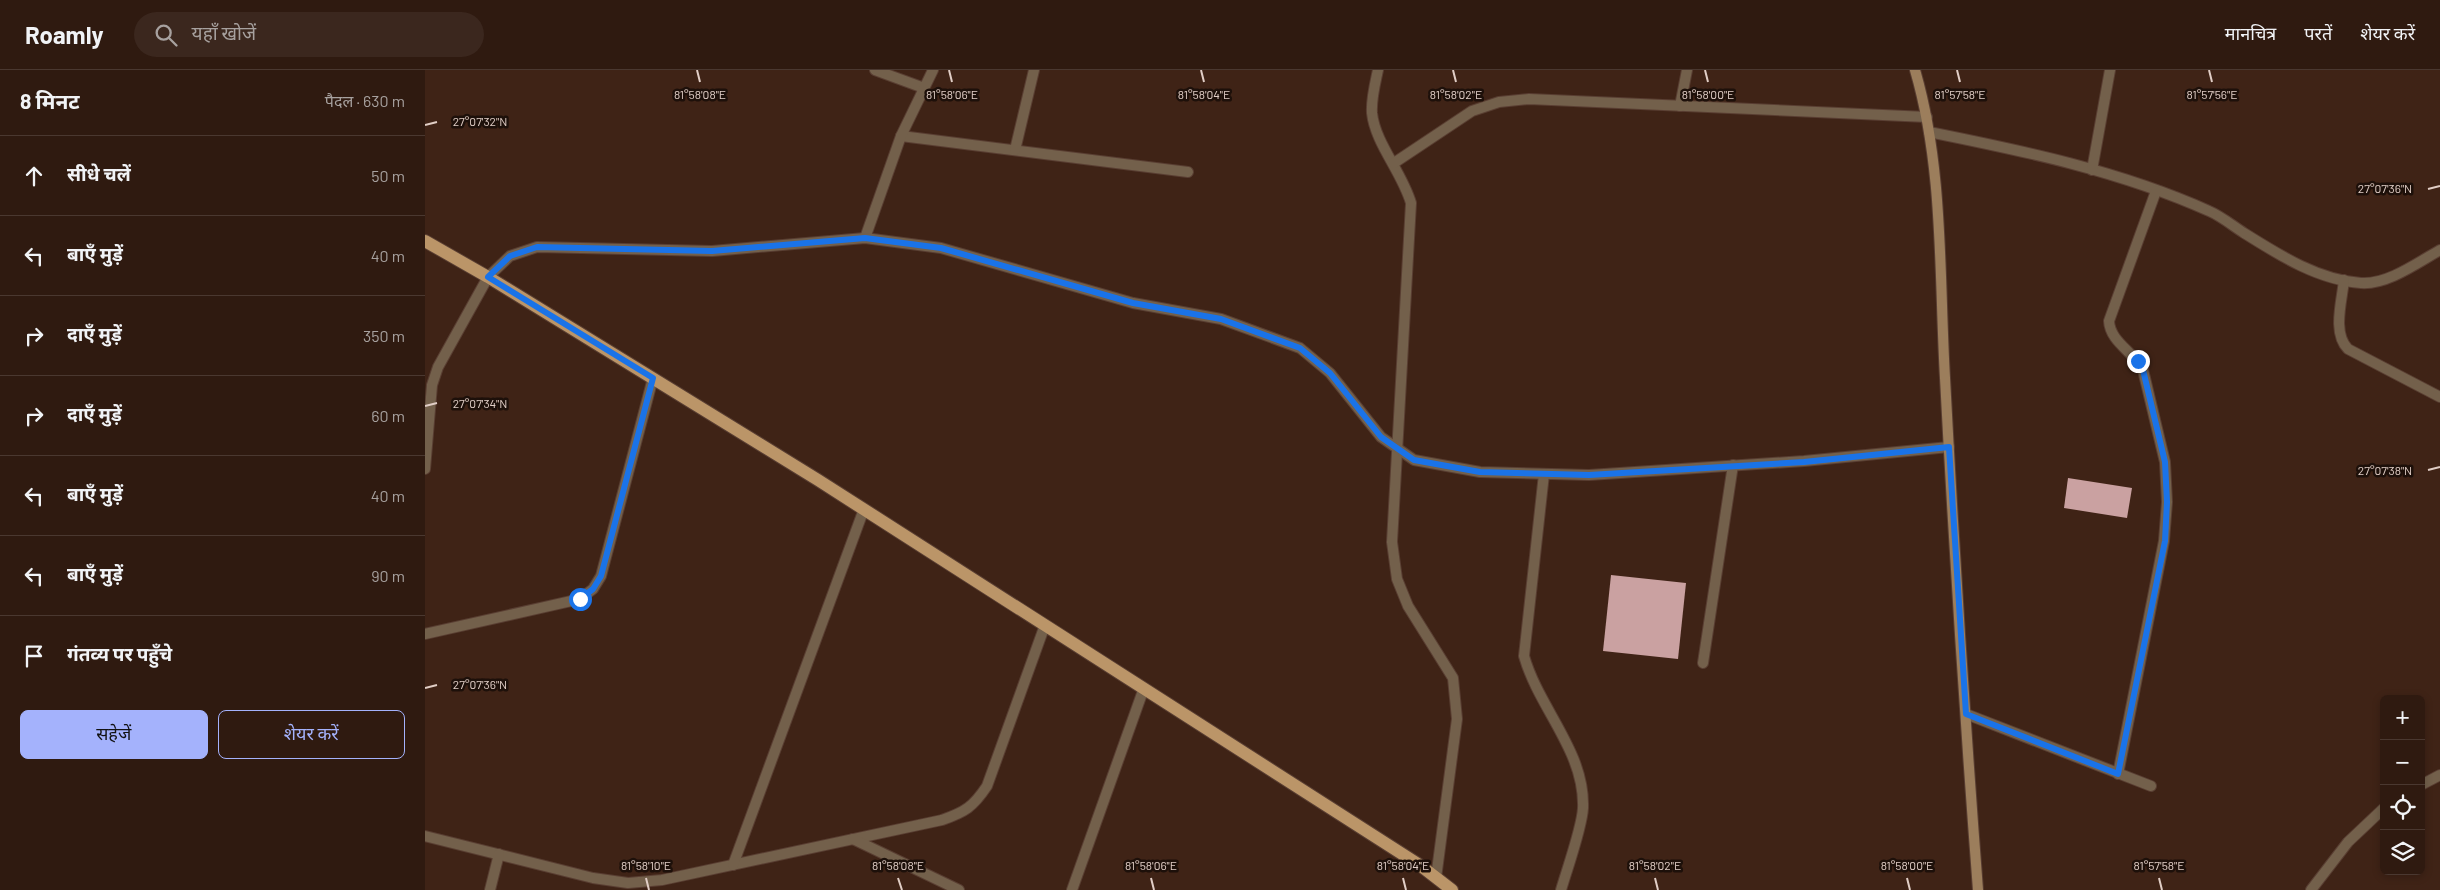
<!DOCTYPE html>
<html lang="hi">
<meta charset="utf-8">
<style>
body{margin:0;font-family:Barlow,"Noto Sans Devanagari",sans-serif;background:#3b271e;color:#f1f3f6}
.controls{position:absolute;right:15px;bottom:15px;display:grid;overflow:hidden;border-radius:8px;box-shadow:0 2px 8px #0003}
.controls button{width:45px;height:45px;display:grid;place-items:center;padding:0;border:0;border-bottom:1px solid #4a3830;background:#2f1a10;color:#f1f3f6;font:25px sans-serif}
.stop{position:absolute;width:15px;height:15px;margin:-11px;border:4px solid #1a73e8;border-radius:50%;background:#fff}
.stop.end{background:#1a73e8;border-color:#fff;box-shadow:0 1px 5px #0008}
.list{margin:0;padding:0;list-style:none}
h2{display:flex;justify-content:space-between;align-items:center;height:65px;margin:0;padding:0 20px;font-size:21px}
h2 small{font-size:16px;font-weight:400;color:#a7a19f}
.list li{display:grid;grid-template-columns:32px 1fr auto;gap:15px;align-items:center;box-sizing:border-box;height:80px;padding:0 20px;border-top:1px solid #4a3830}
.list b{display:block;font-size:19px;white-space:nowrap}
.list em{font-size:16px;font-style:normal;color:#a7a19f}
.actions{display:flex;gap:10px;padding:15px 20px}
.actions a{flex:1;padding:11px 0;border:1px solid #a4b2fc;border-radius:8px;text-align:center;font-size:18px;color:#a4b2fc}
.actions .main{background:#a4b2fc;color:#111}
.icon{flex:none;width:28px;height:28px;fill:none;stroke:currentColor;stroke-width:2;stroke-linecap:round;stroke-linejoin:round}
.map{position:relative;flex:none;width:2015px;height:820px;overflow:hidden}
header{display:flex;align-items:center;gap:30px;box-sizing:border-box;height:70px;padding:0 25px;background:#2f1a10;border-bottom:1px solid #4a3830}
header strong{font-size:24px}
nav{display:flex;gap:28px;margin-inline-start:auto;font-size:18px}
.search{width:350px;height:45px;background:#3b271e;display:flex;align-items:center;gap:12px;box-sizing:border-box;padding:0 18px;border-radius:28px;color:#a7a19f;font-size:19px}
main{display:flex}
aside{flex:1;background:#2f1a10}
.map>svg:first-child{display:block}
.building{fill:#caa1a1}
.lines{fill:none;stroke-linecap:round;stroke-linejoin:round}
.minor-casing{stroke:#593e32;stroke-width:12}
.secondary-casing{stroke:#593e32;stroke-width:12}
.primary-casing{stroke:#593e32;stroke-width:14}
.minor{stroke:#73604b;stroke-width:10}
.secondary{stroke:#9c7e5c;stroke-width:10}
.primary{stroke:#bb9568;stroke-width:12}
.route{stroke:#1a73e8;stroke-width:6}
.ticks{fill:none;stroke:#e1cec6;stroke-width:2}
.ticks-label{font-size:12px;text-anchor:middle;fill:#e1cec6;stroke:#1d100a;stroke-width:5;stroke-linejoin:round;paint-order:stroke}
</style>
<header>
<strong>Roamly</strong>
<div class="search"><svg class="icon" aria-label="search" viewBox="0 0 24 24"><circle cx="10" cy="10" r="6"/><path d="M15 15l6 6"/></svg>यहाँ खोजें</div>
<nav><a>मानचित्र</a><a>परतें</a><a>शेयर करें</a></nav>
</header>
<main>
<aside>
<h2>8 मिनट<small>पैदल · 630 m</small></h2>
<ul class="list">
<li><svg class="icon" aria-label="ahead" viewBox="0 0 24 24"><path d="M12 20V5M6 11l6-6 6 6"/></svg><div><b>सीधे चलें</b></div><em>50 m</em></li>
<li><svg class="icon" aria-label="left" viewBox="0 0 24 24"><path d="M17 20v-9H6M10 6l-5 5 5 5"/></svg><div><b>बाएँ मुड़ें</b></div><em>40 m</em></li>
<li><svg class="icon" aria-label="right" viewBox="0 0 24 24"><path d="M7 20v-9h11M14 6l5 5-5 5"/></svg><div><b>दाएँ मुड़ें</b></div><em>350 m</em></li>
<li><svg class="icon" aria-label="right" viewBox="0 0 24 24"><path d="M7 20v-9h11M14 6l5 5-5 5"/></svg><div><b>दाएँ मुड़ें</b></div><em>60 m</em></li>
<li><svg class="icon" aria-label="left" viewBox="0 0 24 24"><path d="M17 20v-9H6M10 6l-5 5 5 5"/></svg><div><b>बाएँ मुड़ें</b></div><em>40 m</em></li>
<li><svg class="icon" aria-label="left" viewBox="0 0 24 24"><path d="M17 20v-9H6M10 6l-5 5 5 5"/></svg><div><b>बाएँ मुड़ें</b></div><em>90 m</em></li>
<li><svg class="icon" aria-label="arrive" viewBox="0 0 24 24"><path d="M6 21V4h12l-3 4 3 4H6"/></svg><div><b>गंतव्य पर पहुँचे</b></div></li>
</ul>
<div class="actions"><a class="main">सहेजें</a><a>शेयर करें</a></div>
</aside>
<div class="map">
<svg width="2015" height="820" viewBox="0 0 2015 820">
<rect width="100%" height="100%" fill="#3f2316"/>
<g class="building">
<polygon points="1643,408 1707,418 1702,448 1639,438"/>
<polygon points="1186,505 1261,513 1253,589 1178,581"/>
</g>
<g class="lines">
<g class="minor-casing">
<g id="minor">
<polyline points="450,0 499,18"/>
<path d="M953,0C950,14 946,29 947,43C950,73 977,102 986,133L967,472L972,509L983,536L1028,608L1032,649L1011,808"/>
<polyline points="1255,36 1262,0"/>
<path d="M1504,62C1599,81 1695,101 1784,141C1796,146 1808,156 1819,163C1854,185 1893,210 1936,213C1962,215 1992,193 2015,180"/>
<polyline points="476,66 763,102"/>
<polyline points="590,80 609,0"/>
<polyline points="969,93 1047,41 1074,32 1104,29 1502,47"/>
<polyline points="1667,100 1685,0"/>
<polyline points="440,168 476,66 508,0"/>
<path d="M1919,210C1917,231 1907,263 1923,279L2015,327"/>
<polyline points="0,399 7,315 13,297 63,207 85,186 112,177 287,181 440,168 516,178 708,233 796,249 875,278 905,303 956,367 989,390 1055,402 1164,405 1379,391 1524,377"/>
<path d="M1119,404L1099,586C1114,639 1160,681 1158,738C1157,758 1142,799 1136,820"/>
<polyline points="0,564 155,529 168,519 176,506 228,308"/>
<polyline points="1278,593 1308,395"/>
<polyline points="1541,644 1726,716"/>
<path d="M1693,704L1739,471L1742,432L1740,392L1718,300C1709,282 1685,272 1684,251L1731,121"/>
<polyline points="1996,715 2015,705"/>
<path d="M0,766L168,808L203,813L237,810L517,750C540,742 548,737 562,716L620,555"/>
<polyline points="428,769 534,820"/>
<polyline points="308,795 439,439"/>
<polyline points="65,820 74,784"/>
<polyline points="647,820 719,618"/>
<polyline points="1886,820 1923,772 1959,738"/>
</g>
</g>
<g class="secondary-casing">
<path id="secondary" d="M1490,0C1519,99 1514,206 1520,308C1529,479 1540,650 1553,820"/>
</g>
<g class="primary-casing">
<polyline id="primary" points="0,171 63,207 393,410 996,796 1027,820"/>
</g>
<use href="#minor" class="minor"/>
<use href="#secondary" class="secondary"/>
<use href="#primary" class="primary"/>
</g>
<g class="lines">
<polyline class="route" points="155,529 168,519 176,506 228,308 63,207 85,186 112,177 287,181 440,168 516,178 708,233 796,249 875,278 905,303 956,367 989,390 1055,402 1164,405 1379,392 1524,377 1541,644 1693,704 1740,471 1742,432 1740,392 1718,300 1713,291"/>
</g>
<path class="ticks" d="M272,0L275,12M524,0L527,12M776,0L779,12M1028,0L1031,12M1280,0L1283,12M1532,0L1535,12M1784,0L1787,12M0,55L12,52M2003,119L2015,116M0,336L12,333M2003,400L2015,397M0,618L12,615M221,808L224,820M473,808L477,820M726,808L729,820M978,808L981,820M1230,808L1233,820M1482,808L1485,820M1734,808L1737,820"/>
<g class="ticks-label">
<text x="275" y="29">81°58'08"E</text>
<text x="527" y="29">81°58'06"E</text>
<text x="779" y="29">81°58'04"E</text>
<text x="1031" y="29">81°58'02"E</text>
<text x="1283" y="29">81°58'00"E</text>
<text x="1535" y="29">81°57'58"E</text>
<text x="1787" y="29">81°57'56"E</text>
<text x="55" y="56">27°07'32"N</text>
<text x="1960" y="123">27°07'36"N</text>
<text x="55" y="338">27°07'34"N</text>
<text x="1960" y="405">27°07'38"N</text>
<text x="55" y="619">27°07'36"N</text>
<text x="221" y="800">81°58'10"E</text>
<text x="473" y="800">81°58'08"E</text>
<text x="726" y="800">81°58'06"E</text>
<text x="978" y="800">81°58'04"E</text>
<text x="1230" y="800">81°58'02"E</text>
<text x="1482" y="800">81°58'00"E</text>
<text x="1734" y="800">81°57'58"E</text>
</g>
</svg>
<div class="controls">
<button>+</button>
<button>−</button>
<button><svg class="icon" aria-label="locate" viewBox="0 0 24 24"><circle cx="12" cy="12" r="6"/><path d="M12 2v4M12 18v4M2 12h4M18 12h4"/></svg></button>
<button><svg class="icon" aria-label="layers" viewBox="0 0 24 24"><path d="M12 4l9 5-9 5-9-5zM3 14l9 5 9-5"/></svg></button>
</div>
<div class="stop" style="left:155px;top:529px"></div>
<div class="stop end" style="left:1713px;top:291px"></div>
</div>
</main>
